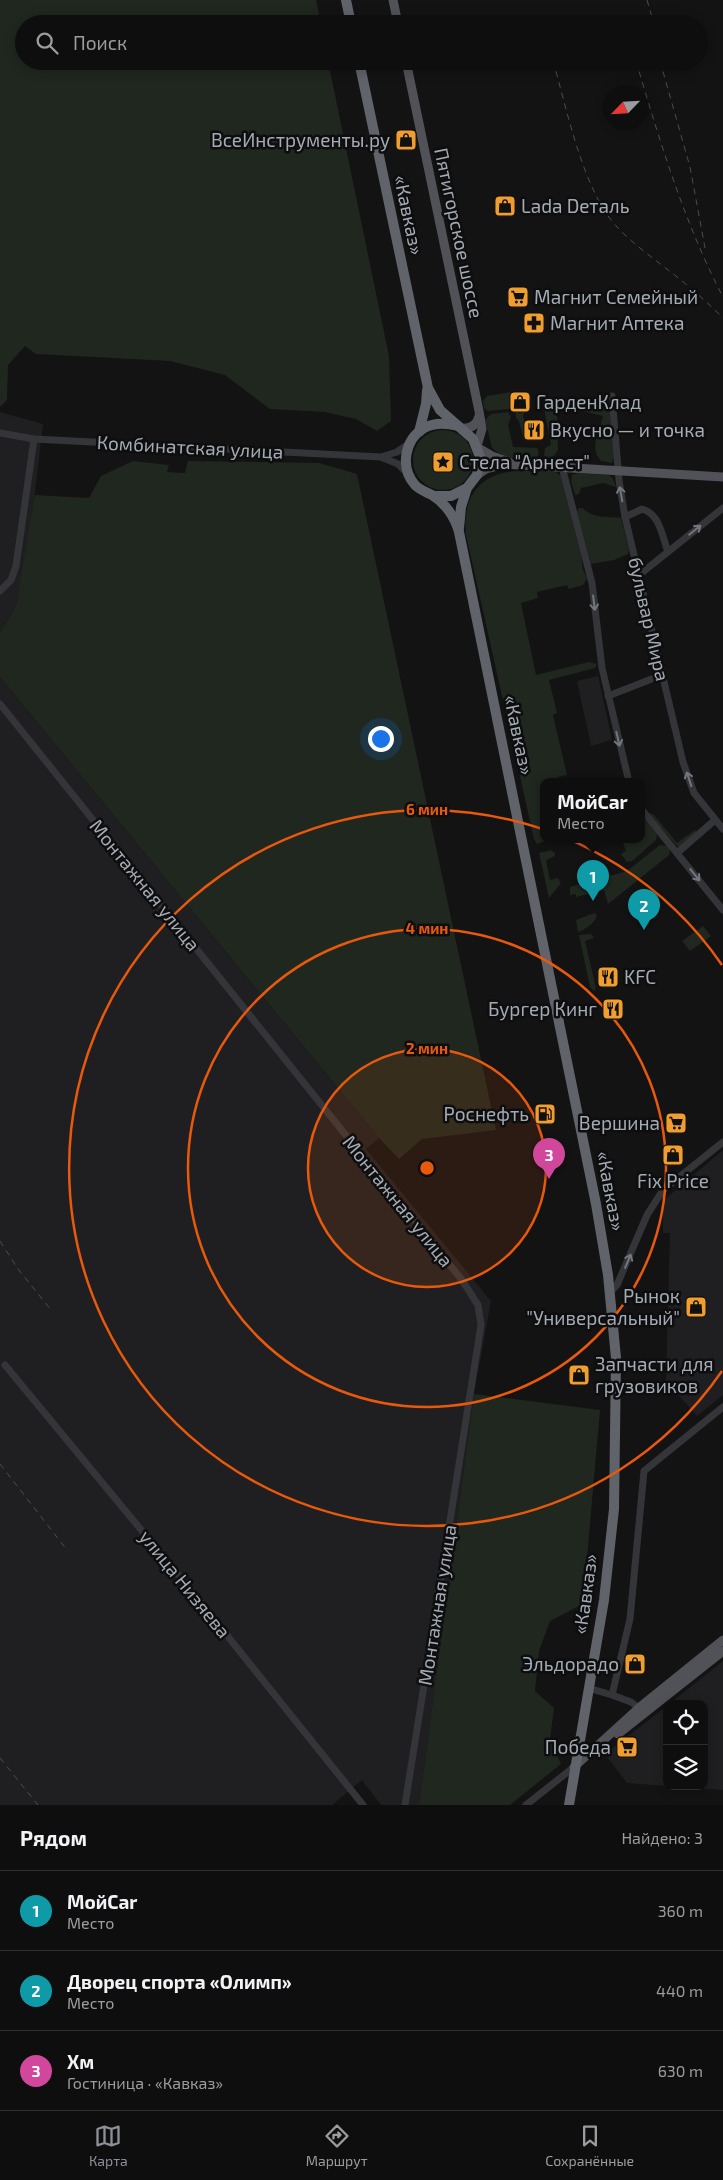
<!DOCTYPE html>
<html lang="ru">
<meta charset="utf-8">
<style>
body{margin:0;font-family:"Exo 2",sans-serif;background:#171718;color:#f1f3f6}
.controls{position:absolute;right:15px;bottom:15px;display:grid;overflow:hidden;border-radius:10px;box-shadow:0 2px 12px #0003}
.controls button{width:45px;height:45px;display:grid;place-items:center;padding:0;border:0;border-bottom:1px solid #2e2e2f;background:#0e0e0f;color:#f1f3f6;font:25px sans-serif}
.compass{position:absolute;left:603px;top:85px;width:45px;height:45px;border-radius:50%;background:#0e0e0f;box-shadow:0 2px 12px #0003;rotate:245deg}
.you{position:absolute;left:380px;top:738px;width:18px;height:18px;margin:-12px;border:4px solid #fff;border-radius:50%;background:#1a73e8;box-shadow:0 0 0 8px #1a73e833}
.badge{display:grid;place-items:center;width:32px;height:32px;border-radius:50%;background:#8c9099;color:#fff;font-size:16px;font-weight:700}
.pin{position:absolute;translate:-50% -41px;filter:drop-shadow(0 1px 2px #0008)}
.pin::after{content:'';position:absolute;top:26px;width:18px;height:15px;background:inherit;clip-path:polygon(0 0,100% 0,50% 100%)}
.popup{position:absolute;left:540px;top:778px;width:105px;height:65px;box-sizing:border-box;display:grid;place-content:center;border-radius:10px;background:#0e0e0f;filter:drop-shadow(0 1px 4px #0005);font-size:16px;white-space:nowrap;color:#9b9c9e}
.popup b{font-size:19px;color:#f1f3f6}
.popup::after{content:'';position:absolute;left:50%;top:100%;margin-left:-10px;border:10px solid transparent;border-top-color:#0e0e0f}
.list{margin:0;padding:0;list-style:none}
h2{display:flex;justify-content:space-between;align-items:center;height:65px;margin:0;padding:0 20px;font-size:21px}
h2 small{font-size:16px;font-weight:400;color:#9b9c9e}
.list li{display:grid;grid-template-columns:32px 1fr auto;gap:15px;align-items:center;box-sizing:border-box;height:80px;padding:0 20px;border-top:1px solid #2e2e2f}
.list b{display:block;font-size:19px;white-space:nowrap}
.list p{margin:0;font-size:16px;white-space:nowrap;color:#9b9c9e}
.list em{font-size:16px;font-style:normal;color:#9b9c9e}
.icon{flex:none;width:28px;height:28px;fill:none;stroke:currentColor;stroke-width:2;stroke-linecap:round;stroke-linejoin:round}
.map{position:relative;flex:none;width:723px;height:1805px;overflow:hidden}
.search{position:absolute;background:#0e0e0f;box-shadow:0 2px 12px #0003;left:15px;right:15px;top:15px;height:55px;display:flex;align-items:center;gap:12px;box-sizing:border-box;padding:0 18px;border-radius:28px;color:#9b9c9e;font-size:19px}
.sheet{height:305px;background:#0e0e0f}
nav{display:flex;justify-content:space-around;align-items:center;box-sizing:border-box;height:70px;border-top:1px solid #2e2e2f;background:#0e0e0f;font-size:14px;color:#9b9c9e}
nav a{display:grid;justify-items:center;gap:2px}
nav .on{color:#8c9099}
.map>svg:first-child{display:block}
.built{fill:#1f1f21}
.green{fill:#1f271f}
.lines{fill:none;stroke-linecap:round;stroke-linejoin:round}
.minor{stroke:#343539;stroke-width:7}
.major{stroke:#505258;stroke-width:9}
.highway{stroke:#60636a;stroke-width:10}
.rail{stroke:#4b4d52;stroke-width:1;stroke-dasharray:6 5;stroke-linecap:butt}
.oneway{stroke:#72767d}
.ring{fill:none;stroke:#e8590c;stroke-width:2.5}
.labels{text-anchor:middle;stroke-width:5;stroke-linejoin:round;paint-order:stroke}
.poi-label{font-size:19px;fill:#a4abb5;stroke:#0e0e0f;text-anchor:start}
.street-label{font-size:19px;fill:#a4abb5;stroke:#0e0e0f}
.centre{fill:#e8590c;stroke:#0e0e0f;stroke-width:2.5}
.ring-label{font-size:15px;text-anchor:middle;font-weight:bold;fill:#e8590c;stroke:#0e0e0f;stroke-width:5;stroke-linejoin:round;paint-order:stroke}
</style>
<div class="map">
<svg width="723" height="1805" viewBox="0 0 723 1805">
<rect width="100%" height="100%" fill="#131314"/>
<g class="built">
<polygon points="0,412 43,424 31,526 16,606 0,633"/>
<polygon points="598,676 612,740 591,746 577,681"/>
<polygon points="0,677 379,1138 366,1149 491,1301 474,1394 419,1805 381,1805 362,1780 332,1805 0,1805"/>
<polygon points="723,1150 723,1395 697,1416 666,1381 670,1233 663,1233 663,1201"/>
<polygon points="723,1661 723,1790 669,1786 704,1786 704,1704 669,1704"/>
<polygon points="667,1706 667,1786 627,1783 605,1754"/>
</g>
<g class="green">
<polygon points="0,0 316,0 321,24 24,24 24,61 328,61 389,356 391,421 377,431 356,419 325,412 270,409 225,375 170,361 36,354 25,346 8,365 7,400 0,407"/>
<polygon points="510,392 513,396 515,405 509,409 488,411 484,408 483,401 487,396"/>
<path d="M604,401L609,403L614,457L612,463L601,461C589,447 599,431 603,416L574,409L561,410L557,413L558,450L551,460L544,456L545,448L551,445L543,403Z"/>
<polygon points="530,406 523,415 527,439 524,440 519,421 516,418 515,410 520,407"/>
<path d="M508,412L511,417L508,425L513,447L537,448L539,453L536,459C521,462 503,458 492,448L485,420L491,414Z"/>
<circle cx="443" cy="460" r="30"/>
<polygon points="133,461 169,465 167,472 185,473 188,461 319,463 357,474 496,1130 422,1139 399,1159 379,1138 0,677 0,633 16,606 35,495 89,498 101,476"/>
<path d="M518,471H554L561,476L581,555L583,570L587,578L583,585L569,589L567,585L537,592L538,598L521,603L536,675L589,662L597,664L595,668L549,680L557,713L553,715L567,775L558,777L559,782H544V840H547L537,844L534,839L466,535C462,497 479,473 518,471Z"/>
<polygon points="577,473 609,475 613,479 616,487 603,483 581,488 579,494 575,495 571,481 572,475"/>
<path d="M579,508H583C592,519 609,516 621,518L629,550L628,554L614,560L591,564L577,511Z"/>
<polygon points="648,813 653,814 677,843 695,830 697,832 679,847 677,846"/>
<polygon points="642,816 657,834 656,840 632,861 627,862 621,854 626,851 622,840 642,840"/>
<polygon points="660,845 667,846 670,850 669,855 608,904 604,890 576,897 576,894 570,895 570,887 585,883 586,887 606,882 606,877 627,871"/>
<polygon points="551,850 555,853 555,856 546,860 550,880 558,878 561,883 549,898 539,853"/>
<path d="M594,913L597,915C596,922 585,930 578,932L576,920Z"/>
<polygon points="703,926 711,936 690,951 682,941"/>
<polygon points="591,934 594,938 585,941 596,988 594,991 590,987 579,935"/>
<polygon points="474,1394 600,1410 583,1604 550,1621 539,1651 535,1691 554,1708 550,1739 561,1764 510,1805 419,1805"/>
</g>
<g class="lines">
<g class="minor">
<polyline points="612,396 619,480 625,517 683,762 694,793 723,829"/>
<polyline points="0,433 34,439 381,457 398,464 408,474"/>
<polyline points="381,457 397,452 410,443"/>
<polyline points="562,467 592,583 602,668 629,782"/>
<path d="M625,517L642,509C660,514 662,536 668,552"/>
<polyline points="639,575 723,508"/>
<polyline points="0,591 11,580 16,566 34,439"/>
<polyline points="608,696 662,675"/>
<polyline points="0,704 462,1280 478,1305 481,1325 405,1805"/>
<polyline points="642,810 723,910"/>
<polyline points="677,853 715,820"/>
<polyline points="610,1292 617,1285 647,1215 663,1190 723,1142"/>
<polyline points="5,1365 185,1583 363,1805"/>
<polyline points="588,1688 612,1695"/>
<polyline points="642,1710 631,1702 612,1695 630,1619 644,1471 723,1407"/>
<polyline points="526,1805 574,1767"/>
</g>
<g class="major">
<polyline points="393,0 398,24"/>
<polyline points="406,61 479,411 482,429 477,446"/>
<path d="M462,428C471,429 477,425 479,416"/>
<polyline points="478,448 492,456 509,462"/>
<polyline points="477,475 486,469 506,464 723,477"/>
<polyline points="618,1734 723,1651"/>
<polyline points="574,1767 640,1707 723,1640"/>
</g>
<g class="highway">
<polyline points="346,0 351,24"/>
<polyline points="359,61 428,388 440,410 473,439 480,457 477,475 467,488 451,496 434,496"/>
<path d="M458,426C447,423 435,422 424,428C404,440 400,468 415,485C420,490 426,492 432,495C445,503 455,517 459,532L596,1204L608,1275L616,1358L614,1509L604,1600L569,1805"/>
<polyline points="419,432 426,404 427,390"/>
<polyline points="459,528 461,507 467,488"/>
</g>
<g class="rail">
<polyline points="647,0 654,24"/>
<polyline points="541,20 542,24"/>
<path d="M553,61C567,109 583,191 617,227C633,244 653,258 672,273C690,287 707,302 723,318"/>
<path d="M636,61C660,142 684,222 723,297"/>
<polyline points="660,61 690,167 705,248"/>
<polyline points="0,1241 18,1269 51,1310"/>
<polyline points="0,1464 67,1550"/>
<polyline points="0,1758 38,1805"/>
</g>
</g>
<defs><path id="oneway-shaft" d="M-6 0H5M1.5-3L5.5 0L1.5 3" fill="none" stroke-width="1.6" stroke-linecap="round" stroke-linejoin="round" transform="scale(1.25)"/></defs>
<g class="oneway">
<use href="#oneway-shaft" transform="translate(621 494) rotate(-100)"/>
<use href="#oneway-shaft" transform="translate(695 530) rotate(-39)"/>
<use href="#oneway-shaft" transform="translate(594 603) rotate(83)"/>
<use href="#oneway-shaft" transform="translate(618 739) rotate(77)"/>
<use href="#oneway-shaft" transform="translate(689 779) rotate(-108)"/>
<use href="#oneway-shaft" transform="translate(695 875) rotate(51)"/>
<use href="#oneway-shaft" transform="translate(628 1261) rotate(-67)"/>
</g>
<circle cx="427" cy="1168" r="119" fill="#e8590c" fill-opacity=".12"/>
<g class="ring">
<circle cx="427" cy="1168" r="119"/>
<circle cx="427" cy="1168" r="239"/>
<path d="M722 1371A358 358 0 1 1 722 965"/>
</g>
<defs>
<g id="shop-square" transform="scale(1.125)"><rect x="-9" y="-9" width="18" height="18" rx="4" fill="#f09e2f" stroke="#0e0e0f"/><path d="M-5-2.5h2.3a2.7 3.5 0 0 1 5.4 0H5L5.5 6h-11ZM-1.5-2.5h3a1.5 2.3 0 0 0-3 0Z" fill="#111"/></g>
<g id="supermarket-square" transform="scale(1.125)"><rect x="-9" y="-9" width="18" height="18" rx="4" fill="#f09e2f" stroke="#0e0e0f"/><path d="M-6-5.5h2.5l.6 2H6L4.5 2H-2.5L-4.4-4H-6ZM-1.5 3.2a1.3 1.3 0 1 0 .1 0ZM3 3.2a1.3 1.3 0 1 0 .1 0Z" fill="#111"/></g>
<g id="pharmacy-square" transform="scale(1.125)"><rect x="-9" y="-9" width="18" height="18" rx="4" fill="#f09e2f" stroke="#0e0e0f"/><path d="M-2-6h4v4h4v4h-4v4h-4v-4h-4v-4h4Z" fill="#111"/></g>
<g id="restaurant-square" transform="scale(1.125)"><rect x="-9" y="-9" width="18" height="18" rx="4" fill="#f09e2f" stroke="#0e0e0f"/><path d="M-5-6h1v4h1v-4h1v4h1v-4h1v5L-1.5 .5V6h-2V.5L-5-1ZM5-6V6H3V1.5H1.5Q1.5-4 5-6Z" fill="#111"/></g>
<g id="sight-square" transform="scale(1.125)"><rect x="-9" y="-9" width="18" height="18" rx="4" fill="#f09e2f" stroke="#0e0e0f"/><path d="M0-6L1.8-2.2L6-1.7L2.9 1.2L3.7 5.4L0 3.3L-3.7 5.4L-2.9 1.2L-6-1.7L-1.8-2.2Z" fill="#111"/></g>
<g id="fuel-square" transform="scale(1.125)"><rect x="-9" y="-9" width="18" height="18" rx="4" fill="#f09e2f" stroke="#0e0e0f"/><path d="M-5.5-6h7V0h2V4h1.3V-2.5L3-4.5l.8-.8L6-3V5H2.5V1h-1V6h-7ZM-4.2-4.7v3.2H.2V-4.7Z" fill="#111"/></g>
</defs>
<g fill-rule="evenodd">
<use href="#shop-square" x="406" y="140"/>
<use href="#shop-square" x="505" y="206"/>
<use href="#supermarket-square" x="518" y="297"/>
<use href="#pharmacy-square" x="534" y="323"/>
<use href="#shop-square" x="520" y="402"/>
<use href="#restaurant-square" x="534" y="430"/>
<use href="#sight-square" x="443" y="462"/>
<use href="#restaurant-square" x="608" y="977"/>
<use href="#restaurant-square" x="613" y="1009"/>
<use href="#fuel-square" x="545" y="1114"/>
<use href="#supermarket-square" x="676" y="1123"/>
<use href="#shop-square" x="673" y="1155"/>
<use href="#shop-square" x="696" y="1307"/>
<use href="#shop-square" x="579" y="1375"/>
<use href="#shop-square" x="635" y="1664"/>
<use href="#supermarket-square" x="627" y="1747"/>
</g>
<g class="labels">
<g class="poi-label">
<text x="390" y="147" text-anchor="end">ВсеИнструменты.ру</text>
<text x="521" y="213">Lada Dеталь</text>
<text x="534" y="304">Магнит Семейный</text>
<text x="550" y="330">Магнит Аптека</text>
<text x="536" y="409">ГарденКлад</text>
<text x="550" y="437">Вкусно — и точка</text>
<text x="459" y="469">Стела "Арнест"</text>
<text x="624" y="984">KFC</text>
<text x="597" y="1016" text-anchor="end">Бургер Кинг</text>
<text x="529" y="1121" text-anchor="end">Роснефть</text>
<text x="660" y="1130" text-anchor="end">Вершина</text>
<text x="673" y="1188" text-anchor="middle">Fix Price</text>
<text x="680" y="1303" text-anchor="end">Рынок<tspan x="680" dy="22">"Универсальный"</tspan></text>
<text x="595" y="1371">Запчасти для<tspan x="595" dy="22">грузовиков</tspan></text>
<text x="619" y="1671" text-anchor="end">Эльдорадо</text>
<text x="611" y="1754" text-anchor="end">Победа</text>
</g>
<g class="street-label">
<text transform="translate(409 215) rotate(78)" y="7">«Кавказ»</text>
<text transform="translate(459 233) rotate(78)" y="7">Пятигорское шоссе</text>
<text transform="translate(190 447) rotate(3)" y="7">Комбинатская улица</text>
<text transform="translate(649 619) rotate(77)" y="7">бульвар Мира</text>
<text transform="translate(519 735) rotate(78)" y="7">«Кавказ»</text>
<text transform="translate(145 885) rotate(51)" y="7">Монтажная улица</text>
<text transform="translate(611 1191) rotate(79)" y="7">«Кавказ»</text>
<text transform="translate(398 1201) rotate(51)" y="7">Монтажная улица</text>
<text transform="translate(185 1584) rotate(51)" y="7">улица Низяева</text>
<text transform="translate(585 1594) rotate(-82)" y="7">«Кавказ»</text>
<text transform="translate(437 1605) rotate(-81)" y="7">Монтажная улица</text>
</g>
</g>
<circle cx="427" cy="1168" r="8" class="centre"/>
<g class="ring-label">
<text x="427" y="815">6 мин</text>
<text x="427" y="934">4 мин</text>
<text x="427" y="1054">2 мин</text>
</g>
</svg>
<div class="controls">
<button><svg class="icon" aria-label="locate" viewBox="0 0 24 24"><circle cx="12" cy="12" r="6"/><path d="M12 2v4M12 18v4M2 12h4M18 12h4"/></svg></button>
<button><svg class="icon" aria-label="layers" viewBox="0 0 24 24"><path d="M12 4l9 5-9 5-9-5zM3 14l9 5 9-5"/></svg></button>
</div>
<svg class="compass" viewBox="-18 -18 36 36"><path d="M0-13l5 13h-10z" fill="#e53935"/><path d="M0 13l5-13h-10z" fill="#9b9c9e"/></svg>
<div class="you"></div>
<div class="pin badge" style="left:593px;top:901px;background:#0f9aa8">1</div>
<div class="popup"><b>МойCar</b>Место</div>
<div class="pin badge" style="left:644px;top:930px;background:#0f9aa8">2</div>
<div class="pin badge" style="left:549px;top:1179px;background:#d1479c">3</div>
<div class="search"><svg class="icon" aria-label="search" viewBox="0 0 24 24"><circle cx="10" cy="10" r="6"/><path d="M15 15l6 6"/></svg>Поиск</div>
</div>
<section class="sheet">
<h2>Рядом<small>Найдено: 3</small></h2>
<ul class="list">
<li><span class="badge" style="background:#0f9aa8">1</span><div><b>МойCar</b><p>Место</p></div><em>360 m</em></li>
<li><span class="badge" style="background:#0f9aa8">2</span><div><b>Дворец спорта «Олимп»</b><p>Место</p></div><em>440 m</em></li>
<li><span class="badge" style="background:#d1479c">3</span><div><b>Хм</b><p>Гостиница · «Кавказ»</p></div><em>630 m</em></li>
</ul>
</section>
<nav>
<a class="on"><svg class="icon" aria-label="map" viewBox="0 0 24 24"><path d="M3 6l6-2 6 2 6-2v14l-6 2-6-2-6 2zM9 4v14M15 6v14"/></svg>Карта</a>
<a><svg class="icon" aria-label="directions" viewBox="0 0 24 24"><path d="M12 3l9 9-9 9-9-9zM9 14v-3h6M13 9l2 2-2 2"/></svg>Маршрут</a>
<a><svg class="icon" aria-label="saved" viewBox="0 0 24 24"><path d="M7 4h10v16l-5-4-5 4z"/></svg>Сохранённые</a>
</nav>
